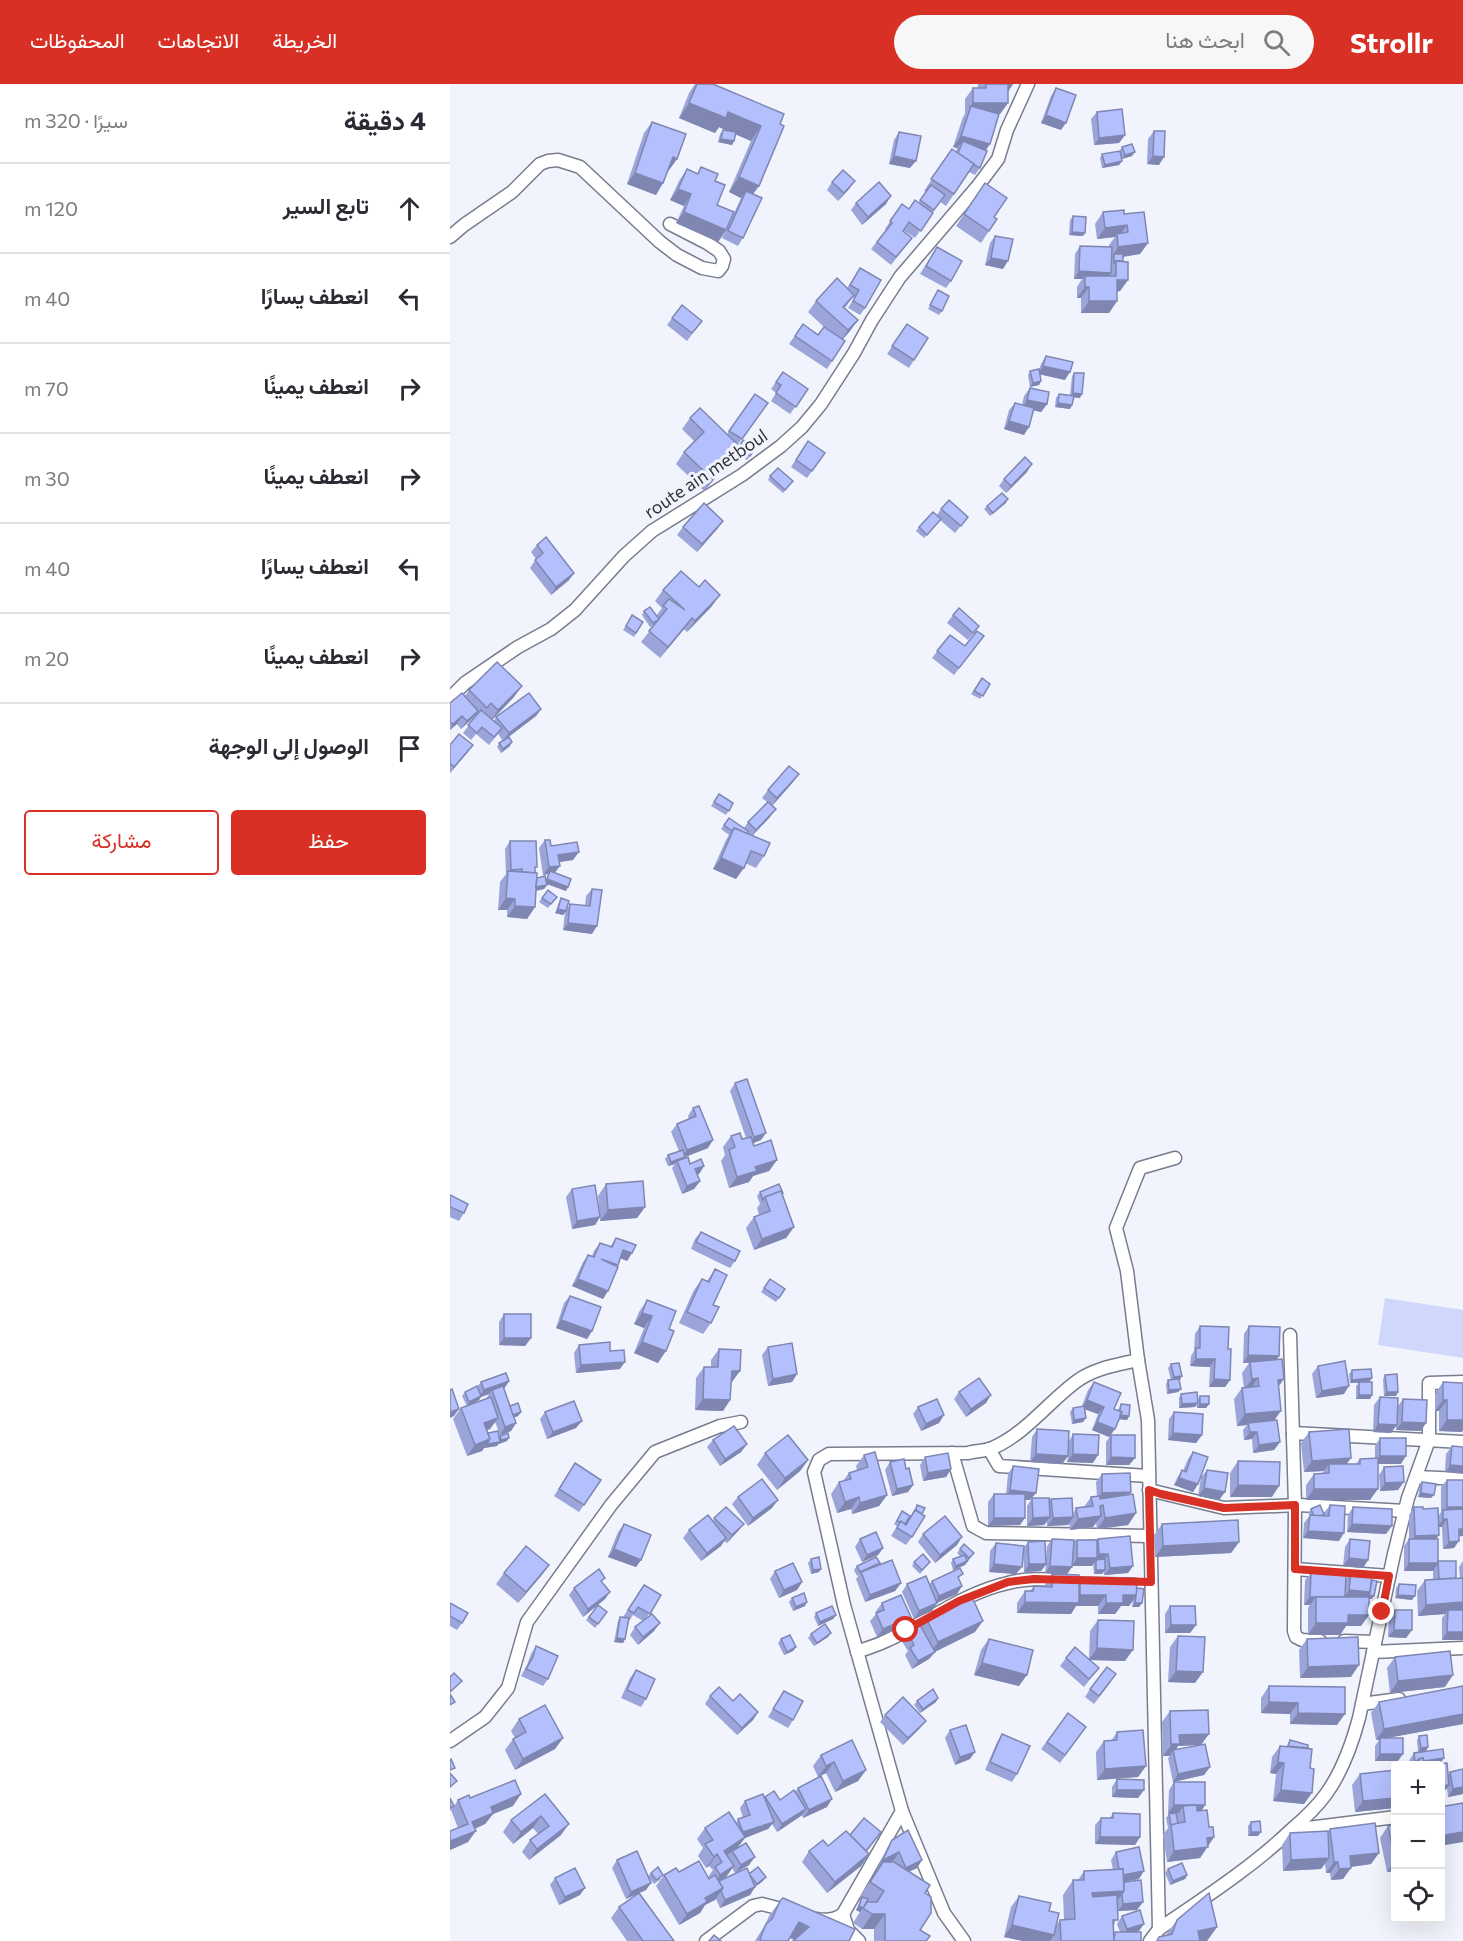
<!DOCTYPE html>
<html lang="ar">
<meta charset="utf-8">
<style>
body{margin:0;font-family:Commissioner,Vazirmatn,sans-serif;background:#f7f7f7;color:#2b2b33;direction:rtl}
.controls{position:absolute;right:18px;bottom:18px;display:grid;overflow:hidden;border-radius:6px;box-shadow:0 6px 24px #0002}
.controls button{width:54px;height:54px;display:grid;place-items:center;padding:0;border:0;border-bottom:2px solid #e1e1e2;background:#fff;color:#2b2b33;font:30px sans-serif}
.stop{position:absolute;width:18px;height:18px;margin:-14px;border:4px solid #d93025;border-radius:50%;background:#fff}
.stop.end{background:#d93025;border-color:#fff;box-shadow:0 2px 6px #0008}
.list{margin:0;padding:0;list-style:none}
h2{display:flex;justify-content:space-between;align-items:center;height:78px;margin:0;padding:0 24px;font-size:26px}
h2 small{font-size:20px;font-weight:400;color:#7c7c81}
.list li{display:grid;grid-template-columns:39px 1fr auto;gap:18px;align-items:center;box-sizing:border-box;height:90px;padding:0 24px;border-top:2px solid #e1e1e2}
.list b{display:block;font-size:22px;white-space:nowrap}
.list em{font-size:20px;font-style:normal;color:#7c7c81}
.actions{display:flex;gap:12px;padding:18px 24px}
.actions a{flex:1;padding:14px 0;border:2px solid #d93025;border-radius:6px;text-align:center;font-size:21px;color:#d93025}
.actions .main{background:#d93025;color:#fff}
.icon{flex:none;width:33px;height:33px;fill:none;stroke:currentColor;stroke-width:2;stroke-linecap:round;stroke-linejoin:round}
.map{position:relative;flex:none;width:1013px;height:1857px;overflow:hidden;direction:ltr}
header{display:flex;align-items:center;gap:36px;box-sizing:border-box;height:84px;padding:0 30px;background:#d93025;color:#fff}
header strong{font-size:28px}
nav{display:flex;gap:33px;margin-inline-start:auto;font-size:21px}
.search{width:420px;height:54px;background:#f7f7f7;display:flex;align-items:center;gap:15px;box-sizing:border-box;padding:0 21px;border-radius:33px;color:#7c7c81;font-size:22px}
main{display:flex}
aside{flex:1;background:#fff}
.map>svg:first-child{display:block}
.garden{fill:#cfd7fb}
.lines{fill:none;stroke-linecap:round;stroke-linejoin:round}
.street-casing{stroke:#777c8e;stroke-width:15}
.street{stroke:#fff;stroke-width:12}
.wall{fill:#9ba5da;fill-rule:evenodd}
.shaded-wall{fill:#7e86b1}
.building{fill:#b4c0fd;stroke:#7e86b1;stroke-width:1.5}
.route{stroke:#d93025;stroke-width:8}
.labels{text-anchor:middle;stroke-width:6;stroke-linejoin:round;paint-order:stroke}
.street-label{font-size:18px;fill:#30323a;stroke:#f2f4fd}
</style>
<header>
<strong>Strollr</strong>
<div class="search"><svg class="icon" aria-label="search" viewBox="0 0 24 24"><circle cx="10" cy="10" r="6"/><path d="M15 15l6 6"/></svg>ابحث هنا</div>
<nav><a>الخريطة</a><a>الاتجاهات</a><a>المحفوظات</a></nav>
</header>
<main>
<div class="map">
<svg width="1013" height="1857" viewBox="0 0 1013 1857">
<rect width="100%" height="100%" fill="#f2f4fd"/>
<polygon class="garden" points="935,1214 1013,1226 1013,1274 928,1261"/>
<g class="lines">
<g class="street-casing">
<g id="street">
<polyline points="0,153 14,141 62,108 90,80 98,77 108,76 130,83 210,158 227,171 252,184 268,187 272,182 274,175 269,167 257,159 220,140"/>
<polyline points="0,614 15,599 68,563 101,545 125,526 174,472 202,447 292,391 331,362 352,343 371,320 404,269 422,236 450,193 527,103 548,75 557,46 578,0"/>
<polyline points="840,1251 845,1421 844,1547 846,1553 852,1556 870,1557"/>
<polyline points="688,1276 698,1336 709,1845"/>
<polyline points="843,1349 1013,1358"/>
<polyline points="539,1365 549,1382 698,1392"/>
<polyline points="502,1369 523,1442 536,1449 700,1452"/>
<polyline points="966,1393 1013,1395"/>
<polyline points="699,1406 774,1424 849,1421 955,1427"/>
<polyline points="845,1485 939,1492"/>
<polyline points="894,1557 925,1558"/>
<path d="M407,1568C417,1564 428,1561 438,1556C478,1538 513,1509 558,1499C576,1494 594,1495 613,1496"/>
<polyline points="923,1568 1013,1564"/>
<polyline points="912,1620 949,1615"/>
<polyline points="0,1657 35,1633 58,1604 77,1538 161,1421 205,1368 270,1342 291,1338"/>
<polyline points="847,1741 858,1744 946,1733"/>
<polyline points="393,1830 398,1846 409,1857"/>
<path d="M367,1835C377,1837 385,1836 393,1830L452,1727"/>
<polyline points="256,1857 303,1822 312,1820 339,1827"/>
<path d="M514,1857L494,1829L452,1727L394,1521L364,1388L369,1376L379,1370L518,1369C525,1367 533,1367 540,1365C575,1351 598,1318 627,1297C645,1284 667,1281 688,1276L677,1187L666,1144L690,1084L725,1074"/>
<path d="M700,1857L709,1845C754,1814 801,1784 841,1746C854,1735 866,1724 876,1710C892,1688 902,1660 909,1634L944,1470L958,1414L979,1356V1299L1013,1298"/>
</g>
</g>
<use href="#street" class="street"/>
</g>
<g class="wall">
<polygon points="245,0 263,0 330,40 309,102 303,110 293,154 288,162 272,154 276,147 268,158 226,139 234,122 220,116 229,97 237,85 247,90 251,83 265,97 267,121 279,140 291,114 279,108 301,57 285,50 284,57 282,61 268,58 270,50 273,46 277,47 269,43 265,49 229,34 239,9"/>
<polygon points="528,0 563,0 558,7 558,19 550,30 548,30 530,84 525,91 519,88 496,122 490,118 465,154 453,146 453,147 462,154 441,181 421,165 436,146 435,145 452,120 459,125 469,118 476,108 474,107 502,65 506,68 507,64 503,63 513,33 515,30 515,15 523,4 528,4"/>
<polygon points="606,4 611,46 591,39 601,12"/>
<polygon points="647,28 675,51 669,59 644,61 641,35"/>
<polygon points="202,38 227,75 219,86 206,111 177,100 194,49"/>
<polygon points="704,47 709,81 697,80 698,55"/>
<polygon points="449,48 460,84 439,80 444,56"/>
<polygon points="672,63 682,72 672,75 670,66"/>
<polygon points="652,70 672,77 669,81 652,84 650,74"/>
<polygon points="382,98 399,105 388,117 377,106"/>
<polygon points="535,99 544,133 547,135 531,159 506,142"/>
<polygon points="406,119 436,120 412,141 401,126"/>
<polygon points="653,128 674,130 698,159 690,170 673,173 673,177 678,196 670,207 667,208 667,217 659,229 631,229 631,214 627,214 627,203 632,195 624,195 625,170 630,162 659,163 659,161 665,153 647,155 645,140"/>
<polygon points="623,132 633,152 619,151 620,136"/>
<polygon points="545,152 553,185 535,181 540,159"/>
<polygon points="487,163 501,197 496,204 470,190"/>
<polygon points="410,184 415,224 410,231 398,224 404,214 403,213 395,224 408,236 400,247 393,255 395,257 377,285 339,260 353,240 368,250 375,244 358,228 366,217 397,204"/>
<polygon points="488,206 492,227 489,231 478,225"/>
<polygon points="232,221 252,237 237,257 217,241"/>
<polygon points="457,240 478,254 459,284 437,270"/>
<polygon points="596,272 615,296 590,290 591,297 589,301 580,303 578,291 580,287 589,286 591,280"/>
<polygon points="333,288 358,305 340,330 321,317 326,309 321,305"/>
<polygon points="624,289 630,314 623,313 622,321 620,325 605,323 606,314 609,310 620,312 622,292"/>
<polygon points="580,304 597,320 591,328 584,326 574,351 554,345 559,326 565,319 572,321 574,312"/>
<polygon points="305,310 318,319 286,363 285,362 273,377 268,391 254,407 226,380 234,368 244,357 232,345 240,334 277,350"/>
<polygon points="358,357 375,369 357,394 341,383"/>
<polygon points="288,364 305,365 297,376 285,368"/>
<polygon points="577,388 556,409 549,402 554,395"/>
<polygon points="320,392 340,401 333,409 318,396"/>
<polygon points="556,419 540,432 534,425 537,422"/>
<polygon points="491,425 518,433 505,449 490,436 474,454 466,447 469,443 487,431"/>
<polygon points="233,443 268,444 247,468 227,451"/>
<polygon points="87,461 124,489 119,496 101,511 80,484 86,475 81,468"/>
<polygon points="213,506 262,522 237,548 234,545 210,574 191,558 206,539 200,543 192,531 194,527 206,532 212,524 205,517"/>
<polygon points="182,531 193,538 184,553 173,546"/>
<polygon points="503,531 524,549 518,556 497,539"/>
<polygon points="500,551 515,562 534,552 504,591 482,574"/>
<polygon points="532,594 540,600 530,615 521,610"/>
<polygon points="19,606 64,613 42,636 44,637 46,633 91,625 86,632 53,657 48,650 39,661 26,650 21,656 13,649 26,632 25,631 11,645 7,640 0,646 0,619 15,612"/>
<polygon points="49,659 60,662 51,669 47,663"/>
<polygon points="0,661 17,669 0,689"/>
<polygon points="349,690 343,698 322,722 320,733 302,752 314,772 306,784 295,779 286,795 263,785 276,756 279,751 271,745 279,734 294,744 298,738 317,718 312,714 318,706"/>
<polygon points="269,710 283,719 276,731 261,722"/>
<polygon points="95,756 101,762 123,776 109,778 110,782 105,789 118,803 116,807 97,800 97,801 94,805 86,807 85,823 77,835 57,833 57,826 48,826 50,798 56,790 55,765 60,757 85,786 87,794 96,796 98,790 93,791 89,764"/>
<polygon points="142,805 142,850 113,846 115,828 113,831 105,829 109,818 111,814 116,827 120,820 135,822 136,812"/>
<polygon points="98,806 107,813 98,824 89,818"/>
<polygon points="285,999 316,1049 311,1056 303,1059 304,1062 327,1076 319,1087 303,1092 299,1098 279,1104 271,1077 275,1071 273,1063 281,1052 292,1055 296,1054 280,1007"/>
<polygon points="243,1024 258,1064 235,1073 240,1080 254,1082 249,1090 247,1090 250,1097 244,1105 232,1110 222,1084 225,1080 218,1082 215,1075 218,1071 229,1067 221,1048 227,1040 239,1035 238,1032"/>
<polygon points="156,1100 195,1123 187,1134 150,1137 150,1133 145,1141 122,1145 116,1113 122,1105 150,1131 148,1112"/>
<polygon points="310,1108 333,1109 332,1111 344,1143 336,1154 304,1166 296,1144 304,1133 309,1131 307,1124 310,1120 307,1112"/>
<polygon points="0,1111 14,1129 9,1137 0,1133"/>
<polygon points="251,1148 285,1177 280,1184 241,1165 245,1155"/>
<polygon points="166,1154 182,1169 177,1177 170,1174 153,1215 122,1202 133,1178 138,1171 142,1172 144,1167 150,1159 160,1163"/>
<polygon points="265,1185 261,1239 253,1250 229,1239 244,1206 252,1195 257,1197"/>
<polygon points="320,1195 335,1205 326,1218 311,1208"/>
<polygon points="120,1212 142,1247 137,1255 106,1244 114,1219"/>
<polygon points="197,1216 219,1245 208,1279 184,1269 194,1244 184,1240 189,1228"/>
<polygon points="54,1230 81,1254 75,1262 49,1261 49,1238"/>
<polygon points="750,1242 778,1265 780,1296 775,1303 759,1303 760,1283 740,1282 741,1272 744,1267 745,1250"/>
<polygon points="799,1242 827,1275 829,1302 825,1336 830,1358 824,1366 803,1369 802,1355 794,1356 793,1346 797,1341 787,1342 784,1315 792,1304 794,1304 792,1289 799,1279 793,1279 794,1250"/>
<polygon points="129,1261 160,1267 170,1285 126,1289 124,1269"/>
<polygon points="318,1263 347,1290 342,1298 318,1302 312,1271"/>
<polygon points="269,1265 282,1298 281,1298 280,1316 273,1327 245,1326 246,1294 254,1283 261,1283 261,1276"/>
<polygon points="721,1280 729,1296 731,1305 728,1308 717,1310 716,1300 718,1296 721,1296 718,1284"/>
<polygon points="868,1282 894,1310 866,1314 862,1290"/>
<polygon points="902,1286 922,1294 919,1298 911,1298 922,1311 920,1315 906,1315 906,1302 909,1299 900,1299 899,1290"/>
<polygon points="935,1291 948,1308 946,1312 934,1312 933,1295"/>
<polygon points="59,1297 54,1304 60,1322 71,1328 68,1332 64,1333 66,1339 61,1347 50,1351 45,1338 40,1345 37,1346 38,1349 49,1353 50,1352 57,1357 48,1360 47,1362 34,1364 32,1367 17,1372 3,1335 11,1324 37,1314 37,1313 39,1310 31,1313 29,1316 17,1322 12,1312 15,1308 27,1303 31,1298"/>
<polygon points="644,1298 664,1325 668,1326 671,1320 679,1332 677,1336 669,1335 665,1345 659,1353 642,1346 648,1330 635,1325 636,1334 633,1338 622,1340 620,1328 623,1324 632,1322 638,1306"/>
<polygon points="993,1298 1012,1348 989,1347 989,1327 985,1327 985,1310"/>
<polygon points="509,1308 536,1319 516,1333 504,1315"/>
<polygon points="731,1310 748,1315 750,1312 759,1320 756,1324 747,1324 747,1321 745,1323 729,1324 729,1314"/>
<polygon points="930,1313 948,1322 953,1315 971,1347 946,1346 946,1341 941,1349 923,1348 924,1321"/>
<polygon points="468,1323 494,1331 489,1339 471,1347 463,1330"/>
<polygon points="95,1328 126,1344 97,1355 90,1335"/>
<polygon points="724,1328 752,1351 746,1359 718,1356 719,1335"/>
<polygon points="587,1345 619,1357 623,1350 643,1379 617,1378 618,1372 612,1380 580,1378 582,1353"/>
<polygon points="859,1348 897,1380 906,1380 910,1375 925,1374 925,1362 930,1354 951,1380 928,1380 920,1416 856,1416 856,1401 864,1390 872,1390 874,1387 854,1388 851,1359"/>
<polygon points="661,1351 685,1374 679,1381 656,1381 656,1358"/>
<polygon points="263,1356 297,1360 291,1368 270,1382 257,1363"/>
<polygon points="1002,1362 1013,1363 995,1388 996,1370"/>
<polygon points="743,1368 748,1400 743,1408 724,1401 727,1394 732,1386 733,1387 738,1375"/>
<polygon points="315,1369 358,1376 350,1387 327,1406 307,1381"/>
<polygon points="414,1371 437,1411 429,1422 402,1430 401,1425 387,1429 381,1410 389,1398 393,1397 399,1389 407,1386 406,1382"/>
<polygon points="475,1373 501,1385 496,1393 473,1397 470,1381"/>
<polygon points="788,1377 822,1413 780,1413 780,1389"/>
<polygon points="440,1378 463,1401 458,1408 442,1412 435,1386"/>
<polygon points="563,1382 580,1416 575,1416 570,1441 538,1442 538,1418 544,1410 556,1410 558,1390"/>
<polygon points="934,1383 948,1406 930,1407 929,1391"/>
<polygon points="757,1386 775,1408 769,1416 748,1412 751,1393"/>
<polygon points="120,1387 151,1396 129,1428 104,1412"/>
<polygon points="652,1390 681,1408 680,1410 686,1429 678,1441 647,1445 646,1439 643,1443 620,1446 619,1439 618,1441 597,1442 597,1438 594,1441 577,1442 577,1422 582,1414 599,1418 601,1415 623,1430 626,1424 634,1423 641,1413 647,1412 646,1398"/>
<polygon points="997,1396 1013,1396 1013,1452 1009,1452 1004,1464 993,1465 992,1443 988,1443 989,1451 986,1455 988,1478 1006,1494 1010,1494 1009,1483 1013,1477 1013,1556 992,1556 992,1534 995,1530 968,1532 967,1507 975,1496 983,1496 983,1486 954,1487 954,1462 959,1455 959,1431 964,1423 973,1425 988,1433 991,1428 991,1403"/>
<polygon points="972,1398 981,1414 968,1413 970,1402"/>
<polygon points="288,1413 322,1424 298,1442 282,1420"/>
<polygon points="467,1421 462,1453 456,1461 441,1452 447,1442 444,1440 452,1427 456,1440"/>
<polygon points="880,1421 889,1457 853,1454 854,1439 860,1431 858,1429 861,1425 874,1429"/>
<polygon points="903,1423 936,1450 897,1448 898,1431"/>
<polygon points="264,1434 294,1440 288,1447 277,1459 274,1457 271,1462 251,1477 233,1454 239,1446 263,1437"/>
<polygon points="174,1440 191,1476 186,1483 158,1473 168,1448"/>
<polygon points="712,1440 789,1458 781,1469 705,1473 704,1451"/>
<polygon points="473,1450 507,1461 485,1479 468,1458"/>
<polygon points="410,1455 433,1464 428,1471 412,1478 405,1463"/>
<polygon points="602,1455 623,1461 627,1456 648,1455 683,1482 678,1489 654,1491 654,1488 652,1490 644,1490 643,1479 644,1478 642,1482 622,1482 617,1491 629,1494 630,1493 687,1504 692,1519 689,1523 682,1523 683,1516 679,1522 671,1522 665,1530 648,1530 648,1522 626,1522 621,1530 567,1529 567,1519 575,1507 580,1507 584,1502 594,1502 602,1490 613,1491 595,1489 596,1481 591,1487 574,1488 573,1467 566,1490 539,1488 540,1467 546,1459 573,1465 578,1458 596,1474 597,1462"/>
<polygon points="900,1455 918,1476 913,1484 893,1482 895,1463"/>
<polygon points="510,1465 521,1473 515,1481 503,1486 501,1479 503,1475 510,1472 507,1469"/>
<polygon points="361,1475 371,1485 369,1488 361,1490 358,1479"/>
<polygon points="464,1478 480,1478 470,1490 462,1482"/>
<polygon points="99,1481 91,1492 68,1519 46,1500 54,1489"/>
<polygon points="407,1482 428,1482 451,1499 445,1507 415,1518 406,1495 409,1491 407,1492 404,1486"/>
<polygon points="325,1487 352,1498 347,1506 329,1514 320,1495"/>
<polygon points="901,1488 922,1515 919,1515 911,1542 896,1542 890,1551 858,1551 858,1524 860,1521 854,1521 855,1496 861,1489 896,1495"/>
<polygon points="509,1496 512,1502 507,1510 487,1519 482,1527 464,1535 452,1508 457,1500 479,1501 482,1497"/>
<polygon points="152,1498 160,1508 155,1515 133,1533 119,1511 124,1504"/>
<polygon points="949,1500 962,1516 945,1514 946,1504"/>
<polygon points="194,1501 211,1511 197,1533 204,1547 188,1561 180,1551 185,1543 193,1537 183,1531 179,1537 175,1555 173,1559 164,1558 168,1537 170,1533 173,1533"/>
<polygon points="342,1514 355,1522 343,1527 339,1518"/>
<polygon points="0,1519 12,1539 7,1546 0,1542"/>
<polygon points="432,1519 455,1541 427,1553 420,1537 427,1529 426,1527"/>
<polygon points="148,1521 157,1528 145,1544 136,1536"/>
<polygon points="720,1522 746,1541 740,1549 715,1549 715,1530"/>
<polygon points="945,1526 962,1546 956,1554 938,1553 939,1533"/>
<polygon points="366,1529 386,1531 383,1535 368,1542 364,1533"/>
<polygon points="476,1534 525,1548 485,1568 479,1575 462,1585 455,1571 458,1567 451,1556 457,1548 470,1542"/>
<polygon points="648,1536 675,1577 640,1576 649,1584 634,1603 610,1582 616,1574 639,1575 640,1547"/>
<polygon points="361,1550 378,1553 364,1562 358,1554"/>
<polygon points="728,1552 745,1599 718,1598 720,1563"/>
<polygon points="331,1555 346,1563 343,1567 334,1571 328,1559"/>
<polygon points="539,1555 569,1602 524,1591 531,1566"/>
<polygon points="857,1555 901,1593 850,1594 849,1566"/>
<polygon points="86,1562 98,1595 93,1602 71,1592 77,1581 81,1570"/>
<polygon points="945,1573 995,1603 940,1609 937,1584"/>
<polygon points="186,1586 196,1615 191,1623 171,1614 180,1594"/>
<polygon points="661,1598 644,1620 635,1613 640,1605"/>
<polygon points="819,1602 887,1641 840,1640 840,1630 811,1629 811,1614"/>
<polygon points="1013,1602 1013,1640 937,1654 948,1677 925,1677 925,1662 929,1656 926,1656 921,1629 929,1618"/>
<polygon points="334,1607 343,1636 338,1644 318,1633"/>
<polygon points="260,1612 283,1617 308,1628 303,1636 287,1651 255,1620"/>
<polygon points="467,1617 486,1618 470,1629 464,1621"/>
<path d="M720,1627L752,1661L760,1683L754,1691L723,1698L718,1674L720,1672H713L712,1638ZM748,1661L726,1666L728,1662Z"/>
<polygon points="618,1629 636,1643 610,1679 591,1665"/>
<polygon points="435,1631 470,1644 453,1661 430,1638"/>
<polygon points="69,1635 113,1654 105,1665 65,1686 55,1666 63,1655 65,1654 61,1647"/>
<polygon points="500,1646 520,1675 505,1681 495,1654"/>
<polygon points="667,1648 696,1682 688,1693 647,1696 646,1668 654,1657 661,1657"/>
<polygon points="552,1650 567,1690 562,1698 535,1686 547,1658"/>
<polygon points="969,1652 978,1663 976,1667 968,1668 967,1656"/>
<polygon points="840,1656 858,1664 854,1720 823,1717 826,1690 820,1689 822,1673 830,1662 837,1662"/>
<polygon points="964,1669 994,1674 990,1680 998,1691 1000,1688 1013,1710 998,1713 997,1704 990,1712 990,1682 959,1682 959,1677"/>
<polygon points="371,1671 416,1686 408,1697 385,1708 376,1689 368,1693 363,1682"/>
<polygon points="945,1686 945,1724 905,1728 902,1701 910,1690"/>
<polygon points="667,1695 694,1706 688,1714 662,1713 662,1703"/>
<polygon points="724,1698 755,1721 752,1726 764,1753 750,1774 717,1778 713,1751 718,1744 716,1734 719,1730 724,1729 718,1729 719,1706"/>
<polygon points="348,1704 377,1723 353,1734 352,1731 327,1748 322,1740 318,1745 295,1754 287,1764 299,1781 285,1789 282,1784 276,1793 272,1796 299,1790 313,1797 305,1803 300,1811 270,1824 266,1815 255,1821 250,1829 229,1841 206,1802 214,1791 229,1788 258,1793 263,1786 259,1782 256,1784 248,1772 253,1764 247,1755 255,1744 286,1739 288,1735 293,1734 290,1724 295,1717 315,1714 330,1716 345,1708"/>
<polygon points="95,1710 111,1751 79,1776 72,1768 80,1756 88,1750 83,1744 63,1760 53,1748 61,1736"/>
<polygon points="0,1714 4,1722 8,1716 20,1714 63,1722 43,1730 35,1740 25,1745 18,1758 0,1766 0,1747 8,1744 1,1726 0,1727"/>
<polygon points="663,1729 690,1753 685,1761 645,1760 645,1741 651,1734 660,1734"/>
<polygon points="801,1738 808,1752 798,1752 798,1742"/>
<polygon points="945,1741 945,1787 937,1788 930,1754 938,1742"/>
<polygon points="880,1745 921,1780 901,1783 893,1795 881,1796 880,1789 876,1789 875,1780 871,1785 833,1787 832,1761 840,1749 878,1747"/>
<polygon points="400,1751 426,1755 416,1767 419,1770 411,1782 377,1809 352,1778 359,1767 378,1762"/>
<polygon points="442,1756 472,1776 467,1784 459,1788 475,1809 470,1846 476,1857 424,1857 424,1845 412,1845 403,1839 410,1828 406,1826 411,1814 410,1813 429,1783 428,1784 437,1764"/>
<polygon points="666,1768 689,1795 674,1798 693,1818 687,1826 668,1827 664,1842 664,1849 670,1848 667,1840 672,1832 689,1847 686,1848 691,1857 573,1857 554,1853 561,1823 569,1812 599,1827 606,1842 610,1836 614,1836 613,1811 623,1796 628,1796 634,1787 663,1786 661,1776"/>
<polygon points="167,1776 198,1792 201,1789 211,1795 204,1800 199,1794 196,1806 189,1809 224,1857 177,1857 161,1834 169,1823 186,1810 176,1815 162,1784"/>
<polygon points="718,1785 737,1791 735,1795 720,1801 715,1789"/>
<polygon points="105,1794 130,1811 109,1821 100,1801"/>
<polygon points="330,1817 405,1845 345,1856 340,1854 338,1857 305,1857 315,1841 319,1832"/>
<polygon points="727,1836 767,1843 757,1857 706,1857 709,1853 716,1851"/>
</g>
<g class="shaded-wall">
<polygon points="557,0 563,0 556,11"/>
<polygon points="239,19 278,28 311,42 301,57 269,43 265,49 229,34"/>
<polygon points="523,19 558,19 550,30 518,30 520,22"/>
<polygon points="596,31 616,39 611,46 591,39"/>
<polygon points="675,51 669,59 644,61 649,54"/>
<polygon points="511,52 540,60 532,72 513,57 507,64 503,63"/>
<polygon points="271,55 284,57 282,61 268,58"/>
<polygon points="685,68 682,72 672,75 675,71"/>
<polygon points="444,72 466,77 460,84 439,80"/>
<polygon points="703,72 714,73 709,81 697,80"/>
<polygon points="223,73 227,75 219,86 215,85"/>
<polygon points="672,77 669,81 652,84 655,81"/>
<polygon points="185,89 213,99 206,111 177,100"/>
<polygon points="289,93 309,102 298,117 296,107 291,114 279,108"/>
<polygon points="405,97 399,105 388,117 394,109"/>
<polygon points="228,105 241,110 234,122 220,116"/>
<polygon points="441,112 436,120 412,141 418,133"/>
<polygon points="234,128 276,146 268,158 226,139"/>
<polygon points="677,141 669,152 667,150 665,153 647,155 655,144"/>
<polygon points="622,148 635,149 633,152 619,151"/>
<polygon points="698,159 690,170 664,174 664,170 662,174 661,174 668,163"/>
<polygon points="541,174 558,177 553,185 535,181"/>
<polygon points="629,187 661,189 656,196 635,192 632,195 624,195"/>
<polygon points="667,196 678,196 670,207 659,208"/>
<polygon points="635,203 639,203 631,214 627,214"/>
<polygon points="639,217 667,217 659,229 631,229"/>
<polygon points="408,236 400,247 390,258 398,246"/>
<polygon points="593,282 620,288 615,296 588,290"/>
<polygon points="591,297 589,301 580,303 583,299"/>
<polygon points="623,309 632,310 630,314 620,313"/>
<polygon points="577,316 597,320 591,328 572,324"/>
<polygon points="608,319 622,321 620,325 605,323"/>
<polygon points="559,337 579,343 574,351 554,345"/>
<polygon points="287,360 279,371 264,387 272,375"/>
<polygon points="276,380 268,391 254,407 262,395"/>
<polygon points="582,380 577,388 556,409 561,402"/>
<polygon points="558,415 556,419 540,432 543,429"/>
<polygon points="273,437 268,444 247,468 252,460"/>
<polygon points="124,489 119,496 101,511 106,503"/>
<polygon points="270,511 262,522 237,548 245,537"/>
<polygon points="242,534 234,545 210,574 218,563"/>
<polygon points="72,602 64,613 40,638 48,626"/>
<polygon points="91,625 86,632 53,657 59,649"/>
<polygon points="28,627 23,634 11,645 17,637"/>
<polygon points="12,632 7,640 0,646 3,640"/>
<polygon points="62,658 60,662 51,669 53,665"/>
<polygon points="23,661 17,669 0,689 4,683"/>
<polygon points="349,690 343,698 322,722 327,714"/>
<polygon points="326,725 320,733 300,754 306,746"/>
<polygon points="129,768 123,776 103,779 108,771"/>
<polygon points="271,774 294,784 286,795 263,785"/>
<polygon points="110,782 104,789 100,787 98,790 93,791 99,783"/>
<polygon points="97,795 118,803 116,807 94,799"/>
<polygon points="97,801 94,805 83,807 85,803"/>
<polygon points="56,814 65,815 57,826 48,826"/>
<polygon points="65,822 85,823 77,835 57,833"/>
<polygon points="108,825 116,827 113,831 105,829"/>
<polygon points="118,839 147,842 142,850 113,846"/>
<polygon points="316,1049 311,1056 299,1061 304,1053"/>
<polygon points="263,1056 258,1064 232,1074 237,1066"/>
<polygon points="235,1073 227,1077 225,1080 218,1082 221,1078"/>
<polygon points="327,1076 319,1087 303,1092 299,1098 279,1104 287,1093 305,1083"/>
<polygon points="254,1082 249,1090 240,1093 245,1085"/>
<polygon points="250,1097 244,1105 232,1110 237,1102"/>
<polygon points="195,1123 187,1134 150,1137 158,1126"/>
<polygon points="150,1133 145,1141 122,1145 127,1137"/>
<polygon points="344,1143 336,1154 304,1166 312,1155"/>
<polygon points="173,1166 182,1169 177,1177 168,1173"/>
<polygon points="128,1195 158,1207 153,1215 122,1202"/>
<polygon points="192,1229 202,1232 194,1244 184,1240"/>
<polygon points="111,1236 142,1247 137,1255 106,1244"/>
<polygon points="54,1254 81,1254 75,1262 49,1261"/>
<polygon points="192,1258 216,1267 208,1279 184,1269"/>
<polygon points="798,1271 829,1272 824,1280 800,1278 799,1279 793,1279"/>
<polygon points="746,1275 765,1275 760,1283 740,1282"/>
<polygon points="175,1278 170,1285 126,1289 131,1281"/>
<polygon points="282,1287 290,1287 282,1298 274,1298"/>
<polygon points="347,1290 342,1298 318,1302 323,1295"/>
<polygon points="732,1292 730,1296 721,1297 724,1293"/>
<polygon points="808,1294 800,1306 794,1306 802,1295"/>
<polygon points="922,1294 919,1298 900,1299 902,1296"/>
<polygon points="764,1295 780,1296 775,1303 759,1303"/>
<polygon points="834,1295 826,1306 828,1296"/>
<polygon points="59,1297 54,1305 42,1306 39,1310 31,1313 29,1316 17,1322 19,1318 29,1313 34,1306"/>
<polygon points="899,1302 894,1310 866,1314 872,1307"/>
<polygon points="731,1305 728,1308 717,1310 719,1306"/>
<polygon points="937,1308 948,1308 946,1312 934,1312"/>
<polygon points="541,1311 536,1319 516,1333 521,1325"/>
<polygon points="909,1311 922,1311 920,1315 906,1315"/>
<polygon points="253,1315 280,1316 273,1327 245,1326"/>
<polygon points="637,1316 654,1323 648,1330 631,1324"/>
<polygon points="993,1316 997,1316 989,1327 985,1327"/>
<polygon points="748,1319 745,1323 729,1324 732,1320"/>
<polygon points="750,1320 759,1320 756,1324 747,1324"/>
<polygon points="9,1325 4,1332 0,1334 0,1328"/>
<polygon points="831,1327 823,1338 798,1339 797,1341 787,1342 795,1330"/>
<polygon points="71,1328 68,1332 60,1335 62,1331"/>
<polygon points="494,1331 489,1339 471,1347 476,1340"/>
<polygon points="670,1331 679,1332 677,1336 667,1335"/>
<polygon points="48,1334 40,1345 26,1350 34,1339"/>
<polygon points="636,1334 633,1338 622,1340 624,1336"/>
<polygon points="997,1336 1013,1336 1013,1346 1012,1348 989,1347"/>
<polygon points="132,1337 126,1344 97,1355 103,1348"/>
<polygon points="647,1338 665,1345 659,1353 642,1346"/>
<polygon points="952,1338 976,1339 971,1347 946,1346"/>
<polygon points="66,1339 61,1347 50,1351 55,1343"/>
<polygon points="928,1340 947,1341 941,1349 923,1348"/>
<polygon points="800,1348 807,1348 802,1355 794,1356"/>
<polygon points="723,1349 752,1351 746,1359 718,1356"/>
<polygon points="59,1354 57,1357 49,1360 51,1356"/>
<polygon points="40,1355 32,1367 17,1372 25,1361"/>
<polygon points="50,1358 47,1362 34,1364 37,1360"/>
<polygon points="830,1358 824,1366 803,1369 809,1361"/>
<polygon points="297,1360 291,1368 270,1382 275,1375"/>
<polygon points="586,1370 618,1372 612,1380 580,1378"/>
<polygon points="623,1370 648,1371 643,1379 617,1378"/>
<polygon points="930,1372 956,1372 951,1380 925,1380"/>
<polygon points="661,1373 685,1374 679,1381 656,1381"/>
<polygon points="901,1374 893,1385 879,1380 874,1387 854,1388 862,1377"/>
<polygon points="358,1376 350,1387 327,1406 335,1394"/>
<polygon points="1000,1381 1013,1382 1013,1390 995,1388"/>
<polygon points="501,1385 496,1393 473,1397 478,1389"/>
<polygon points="729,1394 748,1400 743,1408 724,1401"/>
<polygon points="954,1398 948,1406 930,1407 935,1399"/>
<polygon points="463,1401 458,1408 442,1412 447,1405"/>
<polygon points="788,1401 829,1402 822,1413 780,1413"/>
<polygon points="754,1404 775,1408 769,1416 748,1412"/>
<polygon points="864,1405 928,1405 920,1416 856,1416"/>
<polygon points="560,1406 586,1409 580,1416 555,1414"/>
<polygon points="681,1408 676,1416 647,1416 652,1409"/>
<polygon points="971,1409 984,1411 981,1414 968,1413"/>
<polygon points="437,1411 429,1422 402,1430 410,1419"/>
<polygon points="409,1413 401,1425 387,1429 395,1418"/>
<polygon points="328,1416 322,1424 298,1442 303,1434"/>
<polygon points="653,1421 645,1433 651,1432 643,1443 620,1446 628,1435 650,1422"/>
<polygon points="997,1423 1013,1423 1013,1430 993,1428"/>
<polygon points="686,1429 678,1441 647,1445 655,1434"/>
<polygon points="600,1433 594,1441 577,1442 583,1434"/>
<polygon points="623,1433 618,1441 597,1442 603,1434"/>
<polygon points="544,1434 575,1434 570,1441 538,1442"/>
<polygon points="993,1435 997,1435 992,1443 988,1443"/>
<polygon points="294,1440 288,1447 277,1459 282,1451"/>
<polygon points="902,1440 942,1442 936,1450 897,1448"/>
<polygon points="1009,1445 1013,1445 1013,1452 1004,1453"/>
<polygon points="858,1447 894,1449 889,1457 853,1454"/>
<polygon points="989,1451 983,1459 959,1460 965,1452"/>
<polygon points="512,1453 507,1461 485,1479 490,1471"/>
<polygon points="276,1454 271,1462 251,1477 257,1469"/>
<polygon points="1009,1457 1004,1464 993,1465 999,1458"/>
<polygon points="789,1458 781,1469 705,1473 713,1462"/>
<polygon points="433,1464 428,1471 412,1478 417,1471"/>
<polygon points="164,1465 191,1476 186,1483 158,1473"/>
<polygon points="524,1469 515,1481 503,1486 506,1482 516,1478"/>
<polygon points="649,1470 658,1470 653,1477 646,1476 642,1482 622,1482 627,1474 647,1474"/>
<polygon points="899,1474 918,1476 913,1484 893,1482"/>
<polygon points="959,1479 988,1479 983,1487 954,1487"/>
<polygon points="544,1480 572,1483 566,1490 539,1488"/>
<polygon points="579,1480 596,1480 591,1487 574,1488"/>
<polygon points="99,1481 91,1492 68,1519 76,1508"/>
<polygon points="600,1482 622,1483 616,1491 595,1489"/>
<polygon points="683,1482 678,1489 654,1491 660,1484"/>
<polygon points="371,1485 369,1488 361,1490 363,1486"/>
<polygon points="646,1486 655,1486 652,1490 644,1490"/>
<polygon points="352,1498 347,1506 329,1514 334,1506"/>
<polygon points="451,1499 445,1507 415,1518 420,1511"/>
<polygon points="512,1502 507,1510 484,1520 489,1512"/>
<polygon points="899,1506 920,1508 924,1512 922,1515 894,1514"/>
<polygon points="160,1508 155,1515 133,1533 138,1525"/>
<polygon points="630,1511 656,1511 648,1522 626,1522 621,1530 567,1529 575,1518 625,1519"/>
<polygon points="673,1511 687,1511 679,1522 671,1522 665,1530 648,1530 656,1519"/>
<polygon points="948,1511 965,1512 962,1516 945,1514"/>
<polygon points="860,1513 866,1513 860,1521 854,1521"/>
<polygon points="357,1518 355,1522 343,1527 346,1523"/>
<polygon points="1013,1518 1013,1529 998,1526 995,1530 968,1532 976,1521"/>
<polygon points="487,1519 482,1527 464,1535 469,1527"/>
<polygon points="685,1519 692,1519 689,1523 682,1523"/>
<polygon points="386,1531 383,1535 368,1542 370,1538"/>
<polygon points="898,1531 919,1531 911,1542 896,1542 890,1551 858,1551 866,1539"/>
<polygon points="461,1533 455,1541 427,1553 433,1545"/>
<polygon points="533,1537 525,1548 480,1570 488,1558"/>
<polygon points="210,1539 204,1547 188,1561 193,1553"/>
<polygon points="721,1541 746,1541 740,1549 715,1549"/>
<polygon points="944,1546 962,1546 956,1554 938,1553"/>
<polygon points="997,1548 1013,1548 1013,1556 992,1556"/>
<polygon points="381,1549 378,1553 364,1562 367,1559"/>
<polygon points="167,1554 175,1555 173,1559 164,1558"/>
<polygon points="346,1563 343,1567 334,1571 337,1568"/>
<polygon points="647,1564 683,1566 675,1577 639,1576"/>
<polygon points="485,1568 479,1575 462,1585 468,1577"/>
<polygon points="532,1579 577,1591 569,1602 524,1591"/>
<polygon points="909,1581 901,1593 850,1594 858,1583"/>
<polygon points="726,1587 753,1588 745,1599 718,1598"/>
<polygon points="1003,1591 995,1603 940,1609 948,1597"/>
<polygon points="488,1614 486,1618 470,1629 473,1625"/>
<polygon points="819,1618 848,1619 840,1630 811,1629"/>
<polygon points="308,1628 303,1636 287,1651 292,1644"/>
<polygon points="848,1629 895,1630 887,1641 840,1640"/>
<polygon points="1013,1630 1013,1640 926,1656 934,1645"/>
<polygon points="476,1637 470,1644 453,1661 458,1654"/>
<polygon points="759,1650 751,1661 728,1662 724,1668 723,1666 720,1672 713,1672 729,1651"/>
<polygon points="113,1654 105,1665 65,1686 73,1675"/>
<polygon points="978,1663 976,1667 968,1668 971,1664"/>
<polygon points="525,1668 520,1675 505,1681 510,1673"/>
<polygon points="930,1670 953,1670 948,1677 925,1677"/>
<polygon points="994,1674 989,1681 969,1682 969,1677"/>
<polygon points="384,1678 376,1689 368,1693 376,1682"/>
<polygon points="828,1678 834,1679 826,1690 820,1689"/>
<polygon points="696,1682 688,1693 647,1696 655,1685"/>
<polygon points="760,1683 754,1691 723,1698 728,1690"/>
<polygon points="416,1686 408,1697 385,1708 393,1697"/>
<polygon points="999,1701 991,1712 990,1712 990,1702"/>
<polygon points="1013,1703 1013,1710 998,1713 1003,1705"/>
<polygon points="667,1706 694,1706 688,1714 662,1713"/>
<polygon points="831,1706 862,1709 854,1720 823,1717"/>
<polygon points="71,1710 63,1722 43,1730 35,1740 14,1749 22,1738 41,1723"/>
<polygon points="945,1714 945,1724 905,1728 913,1717"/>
<polygon points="382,1715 377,1723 353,1734 359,1726"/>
<polygon points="724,1721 755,1721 750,1729 733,1722 729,1729 718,1729"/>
<polygon points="356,1725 351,1732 327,1748 332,1740"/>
<polygon points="91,1732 83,1744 63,1760 71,1748"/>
<polygon points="324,1738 318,1745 295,1754 287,1764 271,1775 274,1767 288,1756 293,1748"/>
<polygon points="119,1740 111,1751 79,1776 87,1765"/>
<polygon points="26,1747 18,1758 0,1766 0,1757"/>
<polygon points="801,1748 811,1748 808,1752 798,1752"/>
<polygon points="1013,1748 1013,1758 990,1762 990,1752"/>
<polygon points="650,1753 690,1753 685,1761 645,1760"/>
<polygon points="764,1753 750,1774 717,1778 724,1767 757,1754"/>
<polygon points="449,1768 444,1776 428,1784 433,1776"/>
<polygon points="929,1769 921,1780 892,1784 900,1772"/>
<polygon points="267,1770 259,1782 256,1784 264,1773"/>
<polygon points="419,1770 411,1782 377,1809 385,1798"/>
<polygon points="305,1773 299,1781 285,1789 291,1781"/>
<polygon points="879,1774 871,1785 833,1787 841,1776"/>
<polygon points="472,1776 467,1784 451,1791 456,1784"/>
<polygon points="945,1777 945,1787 937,1788"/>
<polygon points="884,1778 888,1778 880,1789 876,1789"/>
<polygon points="284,1782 276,1793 262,1802 270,1791"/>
<polygon points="901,1784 893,1795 881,1796 889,1785"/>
<polygon points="694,1787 689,1795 665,1799 671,1792"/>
<polygon points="737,1791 735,1795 720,1801 723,1797"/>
<polygon points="316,1793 313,1797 305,1803 300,1811 270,1824 275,1816 304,1803 307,1800"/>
<polygon points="201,1799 196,1806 176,1815 181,1808"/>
<polygon points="135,1804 130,1811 109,1821 115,1813"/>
<polygon points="273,1804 265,1816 255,1821 250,1829 229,1841 237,1830 255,1814"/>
<polygon points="674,1807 664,1822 632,1824 642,1809"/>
<polygon points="693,1818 687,1826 668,1827 673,1820"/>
<polygon points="409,1822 413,1824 410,1828 406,1826"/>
<polygon points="422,1830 435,1830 424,1845 412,1845"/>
<polygon points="349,1838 358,1842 347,1857 338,1853"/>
<polygon points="694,1840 689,1847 671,1853 677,1845"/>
<polygon points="562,1841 604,1851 600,1857 573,1857 554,1853"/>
<polygon points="767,1843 757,1857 741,1857 748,1847"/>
</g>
<g class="building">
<polygon points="247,0 263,0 334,30 330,40 334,42 309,102 289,93 311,42 278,28 276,34 239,19"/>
<polygon points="536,0 558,0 558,19 523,19 523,4 536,4"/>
<polygon points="606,4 626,11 616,39 596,31"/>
<polygon points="521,22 549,30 540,60 511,52"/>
<polygon points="672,25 675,51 649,54 647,28"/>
<polygon points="202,38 236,50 227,75 223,73 213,99 185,89"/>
<polygon points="273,46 286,48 284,57 271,55"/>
<polygon points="704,47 715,47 714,73 703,72"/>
<polygon points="449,48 471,52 466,77 444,72"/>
<polygon points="513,57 537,67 530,84 524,81 524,80 508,69"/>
<polygon points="682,60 685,68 675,71 672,63"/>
<polygon points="502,65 524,80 504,110 481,95"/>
<polygon points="670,67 672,77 655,81 652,70"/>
<polygon points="251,83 268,90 265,97 275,101 267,121 284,128 276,146 234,128 241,110 228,105 237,85 248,90"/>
<polygon points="393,86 405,97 394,109 382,98"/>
<polygon points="429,98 441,112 418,133 406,119"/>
<polygon points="535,99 557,114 544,133 547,135 539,147 514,130"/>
<polygon points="481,101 495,111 484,126 470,116"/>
<polygon points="296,107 312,114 293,154 278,147"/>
<polygon points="465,116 483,129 471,147 459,138 453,147 462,154 446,173 427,158 442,139 440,137 452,120 459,125"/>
<polygon points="674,126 674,130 694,128 698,159 668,163 667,150 678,148 677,141 655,144 653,128"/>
<polygon points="623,132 636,133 635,149 622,148"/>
<polygon points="545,152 563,155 558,177 541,174"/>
<polygon points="630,162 662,163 661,189 629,187"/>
<polygon points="487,163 512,177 501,197 476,182"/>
<polygon points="664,170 673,170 673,177 666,177 664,179"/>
<polygon points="666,177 678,178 678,196 667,196 667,217 639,217 639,203 635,203 635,192 666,192"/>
<polygon points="410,184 431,196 415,224 403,217 409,206 400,201"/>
<polygon points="387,194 404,211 393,223 408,236 398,246 366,217"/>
<polygon points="488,206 499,212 492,227 480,221"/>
<polygon points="232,221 252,237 242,249 222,234"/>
<polygon points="353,240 368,251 374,243 395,257 382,277 345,252"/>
<polygon points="457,240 478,254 464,276 442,262"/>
<polygon points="596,272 623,278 620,288 593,282"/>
<polygon points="589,285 591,297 583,299 580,287"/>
<polygon points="333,288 358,305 346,323 326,309 331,301 326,298"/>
<polygon points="624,289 634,289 632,310 623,309"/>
<polygon points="580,304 599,308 597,320 577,316"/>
<polygon points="305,310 318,319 292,355 279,347"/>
<polygon points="609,310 624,312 622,321 608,319"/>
<polygon points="565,319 584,324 579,343 559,337"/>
<polygon points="250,324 287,360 272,375 276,380 262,395 234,368 254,348 240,334"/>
<polygon points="293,356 305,365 300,372 288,364"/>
<polygon points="358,357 375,369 362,387 346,376"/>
<polygon points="575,373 582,380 561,402 554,395"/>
<polygon points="328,384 343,397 335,406 320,392"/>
<polygon points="552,409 558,415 543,429 537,422"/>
<polygon points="499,416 518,433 511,442 491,425"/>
<polygon points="254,419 273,437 252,460 233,443"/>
<polygon points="483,428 491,435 477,451 469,443"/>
<polygon points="96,453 124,489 106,503 85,476 93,469 87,461"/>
<polygon points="231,487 249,503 255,496 270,511 245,537 242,534 218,563 199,547 217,525 213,522 219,515 235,526 213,506"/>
<polygon points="200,523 209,535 203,539 194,527"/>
<polygon points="509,524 529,542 523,549 503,531"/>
<polygon points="182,531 193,538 186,549 176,542"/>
<polygon points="527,547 534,552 509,584 487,567 500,551 515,562"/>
<polygon points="47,578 72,602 48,626 41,619 37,624 19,606"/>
<polygon points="532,594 540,600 533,612 524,607"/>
<polygon points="12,609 28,627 17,637 12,632 3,640 0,638 0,619"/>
<polygon points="79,609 91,625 59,649 46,633"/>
<polygon points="31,626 52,644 44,653 32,643 27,649 18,641"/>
<polygon points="9,650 23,661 4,683 0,679 0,661"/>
<polygon points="59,653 62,658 53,665 49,659"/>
<polygon points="339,682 349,690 327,714 318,706"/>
<polygon points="269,710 283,719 279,727 264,718"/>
<polygon points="318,718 326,725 306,746 298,738"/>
<polygon points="279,734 298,747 297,750 284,744 282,747 274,741"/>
<polygon points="284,744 320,759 314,772 301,767 294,784 271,774"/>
<polygon points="95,756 100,756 101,762 127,758 129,768 108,771 110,782 99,783"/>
<polygon points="60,757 86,757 87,783 85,783 85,789 72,788 72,785 61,786"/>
<polygon points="58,787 87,789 85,823 65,822 65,815 56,814"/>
<polygon points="100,787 121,795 118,803 97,795"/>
<polygon points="95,792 97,801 86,803 87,794"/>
<polygon points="142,805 152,806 147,842 118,839 120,820 140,822"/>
<polygon points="98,806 107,813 101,820 92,814"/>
<polygon points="111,814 119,817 116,827 108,825"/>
<polygon points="297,995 316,1049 304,1053 285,999"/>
<polygon points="249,1022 263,1056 237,1066 227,1040 246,1032 243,1024"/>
<polygon points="290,1049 292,1055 301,1053 304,1062 321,1056 327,1076 305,1083 307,1087 287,1093 279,1066 285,1063 281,1052"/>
<polygon points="233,1066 235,1073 221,1078 218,1071"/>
<polygon points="238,1073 240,1080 251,1075 254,1082 245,1085 250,1097 237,1102 227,1077"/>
<polygon points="193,1097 195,1123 158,1126 156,1100"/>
<polygon points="329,1100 333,1109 332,1110 331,1107 315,1113 313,1116 310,1108"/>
<polygon points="145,1101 150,1133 127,1137 122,1105"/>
<polygon points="331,1107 344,1143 312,1155 304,1133 320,1127 315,1113"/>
<polygon points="0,1111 18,1120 14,1129 0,1123"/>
<polygon points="251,1148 290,1167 285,1177 246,1158"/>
<polygon points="166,1154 186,1161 182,1169 173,1166 168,1181 151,1175 168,1183 158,1207 128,1195 138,1171 144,1173 150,1159 162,1163"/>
<polygon points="265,1185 277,1191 263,1221 269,1223 261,1239 237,1228 252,1195 259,1198"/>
<polygon points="320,1195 335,1205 329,1214 314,1204"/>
<polygon points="120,1212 151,1223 142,1247 111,1236"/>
<polygon points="197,1216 226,1227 219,1245 224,1247 216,1267 192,1258 202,1232 192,1229"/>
<rect x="54" y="1230" width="27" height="24"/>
<polygon points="750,1242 779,1243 778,1265 781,1265 780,1296 764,1295 765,1275 746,1275 746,1264 750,1264"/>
<polygon points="799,1242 830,1243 829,1272 798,1271"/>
<polygon points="160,1258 160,1267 174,1266 175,1278 131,1281 129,1261"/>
<polygon points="342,1259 347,1290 323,1295 318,1263"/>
<polygon points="269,1265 291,1266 290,1287 282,1287 280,1316 253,1315 254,1283 268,1283"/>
<polygon points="832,1275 834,1295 828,1296 831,1327 795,1330 792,1304 809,1302 808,1294 802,1295 800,1278"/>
<polygon points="895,1277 899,1302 872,1307 868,1282"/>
<polygon points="729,1279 732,1292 724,1293 721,1280"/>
<polygon points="921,1285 922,1294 902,1296 902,1286"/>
<polygon points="56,1289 59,1297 34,1306 31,1298"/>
<polygon points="947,1290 948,1308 937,1308 935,1291"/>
<polygon points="529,1294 541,1311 521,1325 509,1308"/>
<polygon points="729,1295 731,1305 719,1306 718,1296"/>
<polygon points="644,1298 671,1309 664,1325 672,1328 665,1345 647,1338 654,1323 637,1316"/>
<rect x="909" y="1298" width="13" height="13"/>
<polygon points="993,1298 1013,1299 1013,1336 997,1336 997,1316 993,1316"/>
<polygon points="27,1302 31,1312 19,1318 15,1308"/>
<polygon points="53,1302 66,1339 55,1343 42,1306"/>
<polygon points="2,1305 9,1325 0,1328 0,1306"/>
<polygon points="747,1308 748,1319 732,1320 731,1310"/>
<rect x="750" y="1312" width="9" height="8"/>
<polygon points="41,1313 48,1334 34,1339 40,1355 25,1361 11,1324"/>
<polygon points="930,1313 948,1314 947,1341 928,1340"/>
<polygon points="487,1315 494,1331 476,1340 468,1323"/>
<polygon points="953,1315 977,1316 976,1339 952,1338"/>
<polygon points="124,1317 132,1337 103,1348 95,1328"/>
<polygon points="68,1319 71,1328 63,1331 60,1322"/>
<polygon points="671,1320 680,1321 679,1332 670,1331 672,1328 670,1327"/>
<polygon points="634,1322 636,1334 624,1336 623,1324"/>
<polygon points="724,1328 753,1330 752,1351 723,1349"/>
<polygon points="827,1336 830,1358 809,1361 807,1348 800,1348 798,1339"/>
<polygon points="284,1342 297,1360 275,1375 263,1356"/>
<polygon points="587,1345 619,1347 618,1372 586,1370"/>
<polygon points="899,1345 901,1374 862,1377 859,1348"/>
<polygon points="48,1347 50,1358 37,1360 40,1355 38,1349"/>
<polygon points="58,1349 59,1354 51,1356 50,1352"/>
<polygon points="623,1350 649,1351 648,1371 623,1370"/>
<polygon points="338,1351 358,1376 335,1394 315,1369"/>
<polygon points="661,1351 685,1351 685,1374 661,1373"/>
<rect x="930" y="1354" width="26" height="18"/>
<polygon points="1002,1362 1013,1363 1013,1382 1000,1381"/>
<polygon points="425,1368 437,1411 410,1419 409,1413 395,1418 389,1398 401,1395 399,1389 418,1383 414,1371"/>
<polygon points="743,1368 758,1373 748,1400 729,1394 732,1386 736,1388"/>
<polygon points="498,1369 501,1385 478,1389 475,1373"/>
<polygon points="928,1374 928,1405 864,1405 864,1390 879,1389 879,1380 910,1380 910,1375"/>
<polygon points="454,1375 456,1385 459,1384 463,1401 447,1405 440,1378"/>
<polygon points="788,1377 830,1378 829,1402 788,1401"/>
<polygon points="125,1379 151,1396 134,1421 109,1405"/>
<polygon points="563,1382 589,1385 586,1409 560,1406"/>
<polygon points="953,1382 954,1398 935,1399 934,1383"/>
<polygon points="757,1386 778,1389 775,1408 754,1404"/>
<polygon points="680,1389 681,1408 652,1409 652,1390"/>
<polygon points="312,1395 328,1416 303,1434 288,1413"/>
<rect x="997" y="1396" width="16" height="27"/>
<polygon points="972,1398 986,1400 984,1411 971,1409"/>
<rect x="544" y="1410" width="31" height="24"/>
<polygon points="683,1410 686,1429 655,1434 653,1421 650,1422 651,1432 628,1435 626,1424 643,1422 641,1413 650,1412 650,1415"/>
<polygon points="582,1414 599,1414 600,1433 583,1434"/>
<polygon points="622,1414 623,1433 603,1434 601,1415"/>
<polygon points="467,1421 475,1424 472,1430 466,1426"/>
<polygon points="870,1421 874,1430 871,1432 864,1432 861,1425"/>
<polygon points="880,1421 895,1422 894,1449 858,1447 860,1431 879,1432"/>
<polygon points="276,1423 294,1440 282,1451 264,1434"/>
<polygon points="903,1423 942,1425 942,1442 902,1440"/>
<polygon points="964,1423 973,1423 973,1425 988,1424 989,1451 965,1452"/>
<polygon points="1013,1425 1013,1445 1009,1445 1009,1457 999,1458 997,1435 993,1435 993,1426"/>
<polygon points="465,1426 475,1432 462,1453 447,1444 451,1437 456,1441"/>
<polygon points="452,1427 460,1432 455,1440 451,1437 450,1438 447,1437"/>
<polygon points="258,1431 276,1454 257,1469 239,1446"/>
<polygon points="495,1432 512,1453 490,1471 473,1450"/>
<polygon points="788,1436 789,1458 713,1462 712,1440"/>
<polygon points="174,1440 201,1451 191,1476 164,1465"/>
<polygon points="426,1448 433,1464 417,1471 410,1455"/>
<polygon points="680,1452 683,1482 660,1484 658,1470 649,1470 648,1455"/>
<polygon points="602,1455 624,1456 622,1483 600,1482"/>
<polygon points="900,1455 920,1457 918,1476 899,1474"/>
<rect x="959" y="1455" width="29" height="24"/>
<rect x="627" y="1456" width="20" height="18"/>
<polygon points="595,1457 596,1480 579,1480 578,1458"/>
<polygon points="546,1459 574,1462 572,1483 544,1480"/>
<polygon points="514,1460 524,1469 519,1474 510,1465"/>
<polygon points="76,1462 99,1481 76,1508 54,1489"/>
<polygon points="473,1470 480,1478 472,1486 464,1478"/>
<polygon points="515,1471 517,1477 506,1482 503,1475"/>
<polygon points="369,1473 371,1485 363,1486 361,1475"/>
<polygon points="426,1473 430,1479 410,1488 407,1482"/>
<polygon points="655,1475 655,1486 646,1486 646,1476"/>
<polygon points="442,1476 451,1499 420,1511 411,1488"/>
<polygon points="988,1477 1006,1477 1006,1494 989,1495"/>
<polygon points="343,1479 352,1498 334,1506 325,1487"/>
<polygon points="510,1484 513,1490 508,1493 512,1502 489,1512 482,1497"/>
<polygon points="149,1485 155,1494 151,1497 160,1508 138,1525 124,1504"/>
<polygon points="901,1488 922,1490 920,1508 899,1506"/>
<polygon points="861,1489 896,1490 895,1513 860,1513"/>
<polygon points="602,1490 629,1491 629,1519 575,1518 575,1507 583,1507 584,1502 602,1503"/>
<polygon points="476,1492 487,1519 469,1527 457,1500"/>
<polygon points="630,1493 686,1494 687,1511 673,1511 673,1519 656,1519 656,1511 630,1511"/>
<polygon points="1013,1494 1013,1518 976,1521 975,1496"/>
<polygon points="922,1496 927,1497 924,1512 919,1511 920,1508"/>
<polygon points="949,1500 966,1501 965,1512 948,1511"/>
<polygon points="194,1501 211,1511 200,1530 188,1523 184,1529 178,1526"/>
<polygon points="687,1504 694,1505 692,1519 685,1519"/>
<polygon points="354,1509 357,1518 346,1523 342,1514"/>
<polygon points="451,1511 461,1533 433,1545 426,1529 434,1526 432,1519"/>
<polygon points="522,1513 533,1537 488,1558 476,1534"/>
<polygon points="866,1513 919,1513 919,1531 898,1531 898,1539 866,1539"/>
<polygon points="0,1519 18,1529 12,1539 0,1532"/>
<polygon points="148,1521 157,1528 148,1540 139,1533"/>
<polygon points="382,1522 386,1531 370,1538 366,1529"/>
<polygon points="720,1522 745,1522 746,1541 721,1541"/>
<polygon points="945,1526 962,1526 962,1546 944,1546"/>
<polygon points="998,1526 1013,1526 1013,1548 997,1548"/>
<polygon points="202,1530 210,1539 193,1553 185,1543"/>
<polygon points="170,1533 179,1534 175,1555 167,1554"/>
<polygon points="648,1536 684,1537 683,1566 647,1564"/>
<polygon points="375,1540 381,1549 367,1559 361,1550"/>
<polygon points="470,1541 485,1568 468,1577 460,1564 464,1561 457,1548"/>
<polygon points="340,1551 346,1563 337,1568 331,1555"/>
<polygon points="728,1552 755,1553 753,1588 726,1587"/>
<polygon points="908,1553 909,1581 858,1583 857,1555"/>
<polygon points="539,1555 583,1566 577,1591 532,1579"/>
<polygon points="86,1562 108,1572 98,1595 76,1585 83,1573"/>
<polygon points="625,1563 649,1584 639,1595 616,1574"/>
<polygon points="1000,1567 1003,1591 948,1597 945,1573"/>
<polygon points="657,1583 666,1590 649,1612 640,1605"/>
<polygon points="186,1586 205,1595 196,1615 177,1606"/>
<polygon points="4,1589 12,1597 0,1608 0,1593"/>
<polygon points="819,1602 895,1603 895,1630 848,1629 848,1619 819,1618"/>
<polygon points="1013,1602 1013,1630 934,1645 929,1618"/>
<polygon points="269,1603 283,1617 290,1610 308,1628 292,1644 260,1612"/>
<polygon points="483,1605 488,1614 473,1625 467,1617"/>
<polygon points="334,1607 353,1617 343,1636 323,1625"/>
<polygon points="0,1610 5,1618 0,1621"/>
<polygon points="453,1613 476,1637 458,1654 435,1631"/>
<polygon points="95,1621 113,1654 73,1675 63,1655 76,1648 69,1635"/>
<polygon points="758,1626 759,1650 729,1651 730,1660 721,1660 720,1627"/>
<polygon points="618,1629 636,1643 615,1671 597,1658"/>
<polygon points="516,1641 525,1668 510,1673 500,1646"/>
<polygon points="693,1646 696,1682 655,1685 654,1657 667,1656 667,1648"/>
<polygon points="552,1650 580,1662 567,1690 540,1678"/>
<polygon points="977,1651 978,1663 971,1664 969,1652"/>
<rect x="930" y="1654" width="23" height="16"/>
<polygon points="402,1656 416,1686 393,1697 384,1678 376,1682 371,1671"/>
<polygon points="840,1656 858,1661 858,1664 838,1662"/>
<polygon points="755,1660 760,1683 728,1690 723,1666"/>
<polygon points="830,1662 862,1665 860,1684 864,1685 862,1709 831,1706 834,1679 828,1678"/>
<polygon points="993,1665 994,1674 974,1677 973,1674 969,1675 965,1678 964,1669"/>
<polygon points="973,1674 974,1681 997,1679 999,1701 990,1702 990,1682 969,1682 969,1675"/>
<polygon points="1,1675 5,1684 0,1686 0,1676"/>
<polygon points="1013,1685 1013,1703 1003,1705 1000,1688"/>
<polygon points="945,1686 945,1714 913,1717 910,1690"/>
<polygon points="0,1689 7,1697 0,1703"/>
<polygon points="371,1692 382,1715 359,1726 348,1704"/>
<polygon points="667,1695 694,1696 694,1706 667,1706"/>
<polygon points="65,1696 71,1710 41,1723 43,1729 22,1738 26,1747 0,1757 0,1747 18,1740 8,1716 19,1711 20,1714"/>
<rect x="724" y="1698" width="31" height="23"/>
<polygon points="344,1706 356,1725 332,1740 315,1713 324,1707 330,1716"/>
<polygon points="95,1710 119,1740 87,1765 80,1756 99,1742 91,1732 71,1748 61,1736"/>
<polygon points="313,1710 324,1738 293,1748 288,1735 300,1731 295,1717"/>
<polygon points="0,1714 4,1722 0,1724"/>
<polygon points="1013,1719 1013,1748 990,1752 990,1723"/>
<polygon points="747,1721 747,1727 757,1726 759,1743 763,1743 764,1753 757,1754 758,1763 724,1767 721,1740 735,1738 733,1722"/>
<polygon points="279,1728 295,1753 274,1767 284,1782 270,1791 265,1783 272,1778 267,1770 264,1773 255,1760 263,1756 255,1744"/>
<polygon points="663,1729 690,1730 690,1753 650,1753 651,1734 663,1734"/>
<polygon points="726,1729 728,1739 721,1741 719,1730"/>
<polygon points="414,1734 431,1748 416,1767 400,1751"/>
<polygon points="810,1737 811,1748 801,1748 801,1738"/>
<polygon points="925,1739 929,1769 900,1772 901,1784 889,1785 888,1778 884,1778 880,1745"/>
<polygon points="945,1741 945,1777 938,1742"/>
<polygon points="458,1746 472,1776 456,1784 449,1768 433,1776 442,1756"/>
<polygon points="396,1747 419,1770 385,1798 359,1767 373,1756 378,1762"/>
<polygon points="878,1747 879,1774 841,1776 840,1749"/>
<polygon points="296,1759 305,1773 291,1781 282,1767"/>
<polygon points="689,1763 694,1787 673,1791 673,1785 669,1785 666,1768"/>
<polygon points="187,1767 201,1799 181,1808 167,1776"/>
<polygon points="249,1777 259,1795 265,1791 273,1804 255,1814 257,1818 237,1830 214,1791 226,1784 229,1788"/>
<polygon points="433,1778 444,1778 480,1801 475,1809 481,1813 481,1829 470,1846 480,1852 476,1857 435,1857 435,1830 422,1830 413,1824 417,1818 427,1818 434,1807 420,1798"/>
<polygon points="732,1779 737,1791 723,1797 718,1785"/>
<polygon points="208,1783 213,1791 206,1796 201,1789"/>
<polygon points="308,1783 316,1793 307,1800 299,1790"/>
<polygon points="125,1784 135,1804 115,1813 105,1794"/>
<polygon points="297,1784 305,1803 275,1816 271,1807 273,1804 269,1797"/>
<polygon points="673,1785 674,1807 642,1809 643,1813 667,1811 668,1836 663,1836 664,1857 611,1857 610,1836 625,1835 623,1796 634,1796 634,1787"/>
<polygon points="691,1796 693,1818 673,1820 672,1810 674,1807 674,1798"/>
<polygon points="189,1809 224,1857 193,1857 169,1823"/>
<polygon points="759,1809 767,1843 748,1847 750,1857 707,1857 709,1853 722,1850 727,1836"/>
<polygon points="569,1812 601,1819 599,1827 609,1829 604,1851 562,1841"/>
<polygon points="412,1813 418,1815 413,1824 409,1822"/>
<polygon points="333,1814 405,1845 399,1857 343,1857 359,1843 349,1838 338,1857 312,1857 310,1855 316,1840 322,1835 330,1817"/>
<polygon points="690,1826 694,1840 677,1845 672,1832"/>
<polygon points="665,1848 691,1848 691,1857 664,1857"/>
<polygon points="264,1851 271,1857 259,1857"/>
</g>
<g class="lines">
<polyline class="route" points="456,1546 509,1517 558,1498 584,1495 701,1498 699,1406 711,1410 774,1424 845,1421 845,1485 939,1492 932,1528"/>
</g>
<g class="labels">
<g class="street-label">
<text transform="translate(256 390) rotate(-34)" y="6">route ain metboul</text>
</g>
</g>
</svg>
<div class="controls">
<button>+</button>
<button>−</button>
<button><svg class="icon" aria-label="locate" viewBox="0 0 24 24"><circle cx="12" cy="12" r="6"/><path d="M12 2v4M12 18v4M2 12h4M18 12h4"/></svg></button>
</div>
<div class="stop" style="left:456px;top:1546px"></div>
<div class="stop end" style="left:932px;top:1528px"></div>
</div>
<aside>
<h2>4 دقيقة<small>سيرًا · 320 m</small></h2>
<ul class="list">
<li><svg class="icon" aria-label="ahead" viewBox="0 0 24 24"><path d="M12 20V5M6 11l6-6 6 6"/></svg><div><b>تابع السير</b></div><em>120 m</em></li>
<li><svg class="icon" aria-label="left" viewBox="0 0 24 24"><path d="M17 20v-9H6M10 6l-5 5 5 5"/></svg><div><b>انعطف يسارًا</b></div><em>40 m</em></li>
<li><svg class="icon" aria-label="right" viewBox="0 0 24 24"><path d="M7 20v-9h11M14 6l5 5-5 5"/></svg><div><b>انعطف يمينًا</b></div><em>70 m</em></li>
<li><svg class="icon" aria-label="right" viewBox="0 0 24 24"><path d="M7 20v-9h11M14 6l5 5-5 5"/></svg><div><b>انعطف يمينًا</b></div><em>30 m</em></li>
<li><svg class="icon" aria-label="left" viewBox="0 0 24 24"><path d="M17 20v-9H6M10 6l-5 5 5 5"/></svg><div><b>انعطف يسارًا</b></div><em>40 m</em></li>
<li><svg class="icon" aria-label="right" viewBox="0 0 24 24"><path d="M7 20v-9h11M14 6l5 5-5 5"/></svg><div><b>انعطف يمينًا</b></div><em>20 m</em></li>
<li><svg class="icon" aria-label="arrive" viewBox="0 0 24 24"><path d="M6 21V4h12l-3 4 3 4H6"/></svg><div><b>الوصول إلى الوجهة</b></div></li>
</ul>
<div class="actions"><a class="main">حفظ</a><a>مشاركة</a></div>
</aside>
</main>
